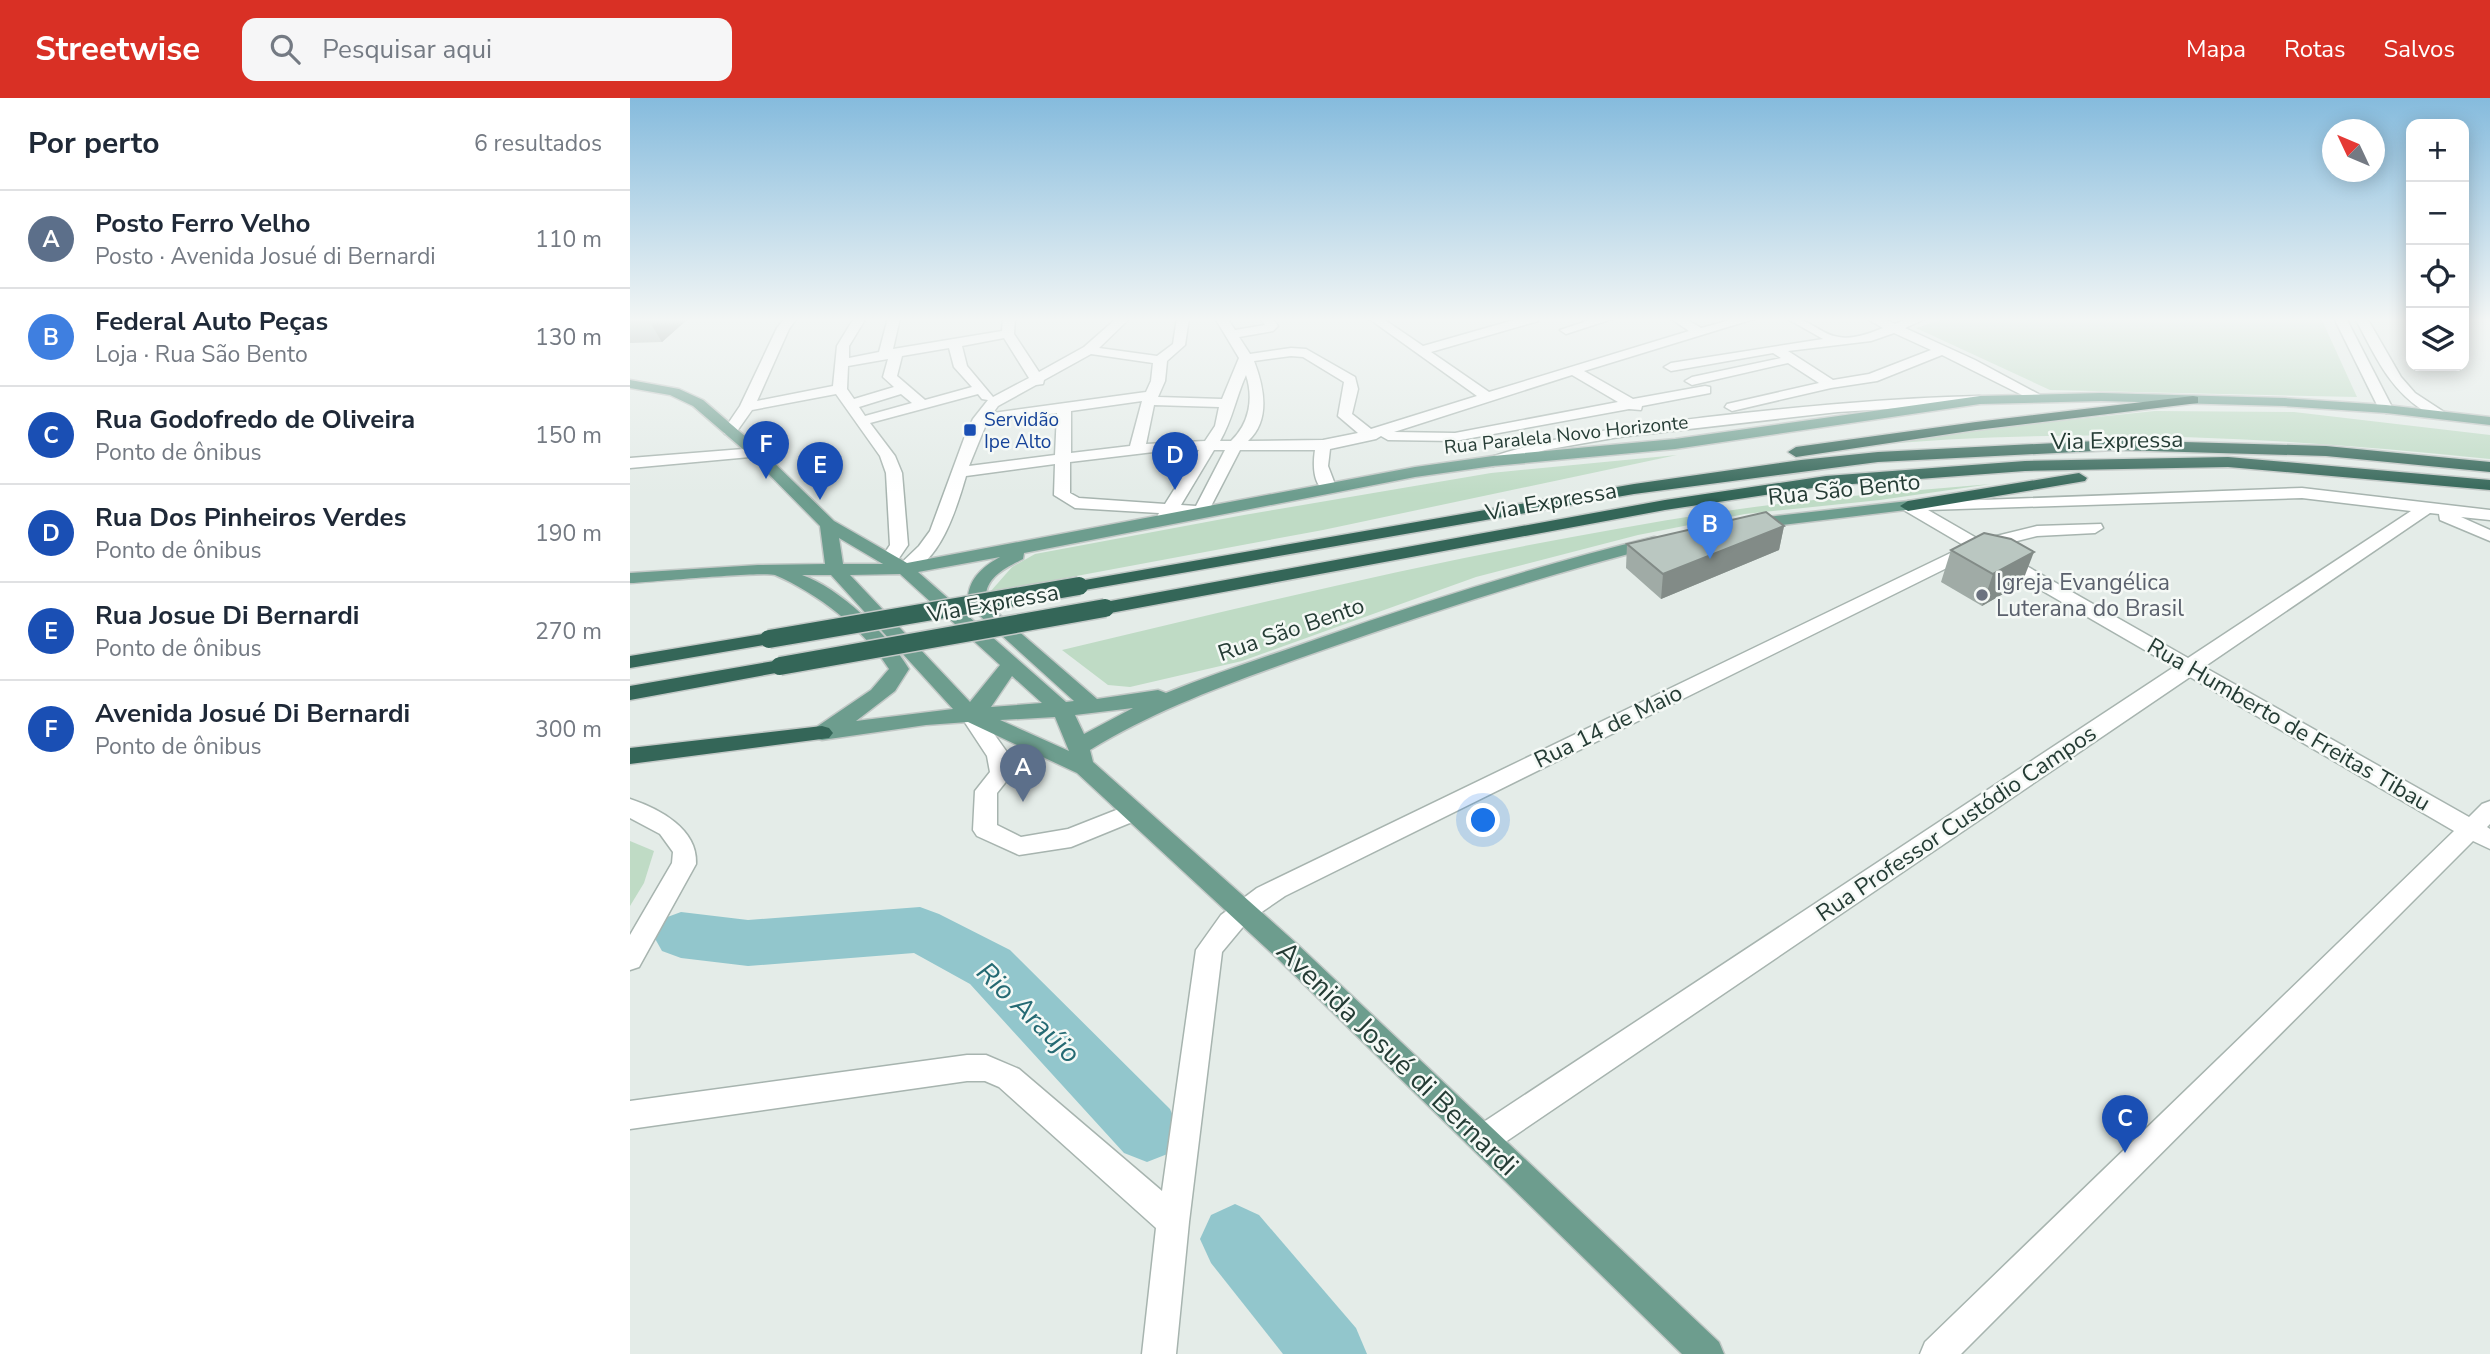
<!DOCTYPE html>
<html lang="pt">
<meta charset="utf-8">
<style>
body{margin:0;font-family:"Nunito Sans",sans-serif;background:#f6f6f7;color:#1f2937}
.controls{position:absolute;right:21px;top:21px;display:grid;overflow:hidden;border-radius:14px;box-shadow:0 4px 18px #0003}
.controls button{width:63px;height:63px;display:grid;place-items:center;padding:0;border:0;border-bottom:2px solid #e0e1e3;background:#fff;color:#1f2937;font:35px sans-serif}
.compass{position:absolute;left:1692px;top:21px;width:63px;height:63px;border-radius:50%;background:#fff;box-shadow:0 4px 18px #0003;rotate:314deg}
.you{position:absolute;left:854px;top:723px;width:24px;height:24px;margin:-18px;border:5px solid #fff;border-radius:50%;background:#1a73e8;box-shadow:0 0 0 10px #1a73e833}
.badge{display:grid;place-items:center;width:46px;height:46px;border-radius:50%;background:#d93025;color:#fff;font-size:23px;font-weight:700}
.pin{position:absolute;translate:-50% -58px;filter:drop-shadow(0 2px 4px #0008)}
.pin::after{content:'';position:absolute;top:37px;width:24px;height:21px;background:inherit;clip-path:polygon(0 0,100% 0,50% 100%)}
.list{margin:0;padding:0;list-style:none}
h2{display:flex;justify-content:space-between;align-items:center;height:91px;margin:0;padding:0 28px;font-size:30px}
h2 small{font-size:23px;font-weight:400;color:#747a83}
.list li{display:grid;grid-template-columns:46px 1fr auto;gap:21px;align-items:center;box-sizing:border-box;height:98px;padding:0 28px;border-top:2px solid #e0e1e3}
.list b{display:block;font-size:26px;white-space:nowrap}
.list p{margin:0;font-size:23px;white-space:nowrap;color:#747a83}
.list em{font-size:23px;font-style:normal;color:#747a83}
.icon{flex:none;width:38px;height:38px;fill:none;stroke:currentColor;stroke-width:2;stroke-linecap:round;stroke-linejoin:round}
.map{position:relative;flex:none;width:1860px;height:1256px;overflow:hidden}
header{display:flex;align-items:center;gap:42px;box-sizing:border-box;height:98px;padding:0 35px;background:#d93025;color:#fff}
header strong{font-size:33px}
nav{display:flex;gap:38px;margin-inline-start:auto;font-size:24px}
.search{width:490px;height:63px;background:#f6f6f7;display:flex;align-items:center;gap:18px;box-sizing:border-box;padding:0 24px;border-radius:14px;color:#747a83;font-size:26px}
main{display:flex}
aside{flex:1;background:#fff}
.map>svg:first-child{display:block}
.green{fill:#bfdbc5}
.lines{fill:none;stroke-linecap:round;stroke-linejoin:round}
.river{fill:#92c6cc;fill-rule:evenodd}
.minor-casing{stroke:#a7b4af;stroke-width:3}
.major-casing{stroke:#c2c8c6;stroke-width:3}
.highway-casing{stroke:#c2c8c6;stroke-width:3}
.minor{fill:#fff;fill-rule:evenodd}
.major{fill:#6d9d8e;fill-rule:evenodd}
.highway{fill:#346658;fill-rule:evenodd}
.highway-bridge-casing{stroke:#c2c8c6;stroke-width:21;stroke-linecap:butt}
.highway-bridge{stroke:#346658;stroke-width:18}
.wall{fill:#a0aba6}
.shaded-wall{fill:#828b87}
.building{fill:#bac7c1;stroke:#828b87;stroke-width:2}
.transit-dot{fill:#1a4fb4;stroke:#f5f9f6;stroke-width:2.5}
.worship-dot{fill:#6b7280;stroke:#f5f9f6;stroke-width:2.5}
.labels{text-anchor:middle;stroke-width:5;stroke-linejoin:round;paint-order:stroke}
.far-transit-label{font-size:19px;fill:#164399;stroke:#f5f9f6;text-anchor:start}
.far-street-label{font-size:19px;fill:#253c35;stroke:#f5f9f6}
.street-label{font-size:23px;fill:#253c35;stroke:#f5f9f6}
.worship-label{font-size:23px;fill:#5b616d;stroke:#f5f9f6;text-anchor:start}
.near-water-label{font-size:28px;font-style:italic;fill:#256a73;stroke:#f5f9f6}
.near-street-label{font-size:28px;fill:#253c35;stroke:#f5f9f6}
</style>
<header>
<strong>Streetwise</strong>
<div class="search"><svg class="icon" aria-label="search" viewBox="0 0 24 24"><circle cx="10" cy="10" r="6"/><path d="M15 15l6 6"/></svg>Pesquisar aqui</div>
<nav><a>Mapa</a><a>Rotas</a><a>Salvos</a></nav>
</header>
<main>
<aside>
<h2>Por perto<small>6 resultados</small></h2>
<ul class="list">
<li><span class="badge" style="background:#5c6f8a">A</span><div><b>Posto Ferro Velho</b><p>Posto · Avenida Josué di Bernardi</p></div><em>110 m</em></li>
<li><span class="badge" style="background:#3f7fe0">B</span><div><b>Federal Auto Peças</b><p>Loja · Rua São Bento</p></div><em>130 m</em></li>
<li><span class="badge" style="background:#1a4fb4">C</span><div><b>Rua Godofredo de Oliveira</b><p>Ponto de ônibus</p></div><em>150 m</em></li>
<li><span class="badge" style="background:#1a4fb4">D</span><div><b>Rua Dos Pinheiros Verdes</b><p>Ponto de ônibus</p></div><em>190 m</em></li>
<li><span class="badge" style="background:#1a4fb4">E</span><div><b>Rua Josue Di Bernardi</b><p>Ponto de ônibus</p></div><em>270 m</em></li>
<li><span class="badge" style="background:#1a4fb4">F</span><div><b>Avenida Josué Di Bernardi</b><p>Ponto de ônibus</p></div><em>300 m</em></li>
</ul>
</aside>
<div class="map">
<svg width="1860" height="1256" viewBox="0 0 1860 1256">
<rect width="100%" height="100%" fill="#e4ece8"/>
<g class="green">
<polygon points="1317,220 1691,220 1727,299 1420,292 1286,230"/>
<path d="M1525,313L1664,314L1860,337V361C1651,339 1442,328 1232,348L1283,338Z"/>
<polygon points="1047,357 693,432 360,494 382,469 405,456 614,417 861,375"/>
<path d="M1361,386L1250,402L1115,416L1008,437L846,479L612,563L500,589L478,587L432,552C647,500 863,449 1082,415C1174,401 1268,394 1361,386Z"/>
<polygon points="0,743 24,753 14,785 0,808"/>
</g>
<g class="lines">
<g class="river">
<polygon points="290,809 309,816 380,852 540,1011 549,1033 540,1055 517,1064 494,1055 340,886 284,855 118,868 51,860 32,853 23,837 32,821 51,814 118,822"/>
<polygon points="605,1106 629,1117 726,1230 737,1256 653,1256 581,1165 570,1141 581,1117"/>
</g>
<g class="minor-casing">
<g id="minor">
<path d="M155,220H167L159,231L127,303L203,288L207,248L224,220H236L219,248V260L249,254L258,220H270L263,251L372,233L373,220H385L384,236L409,274L454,249L487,220H500L469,250L527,258L543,246L547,220H559L555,247L537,263L535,283L528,299L592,301L609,260L585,220H597L605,232L635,227L630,220H642L648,228L643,233L609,239L620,256L661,250L676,251L725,279L728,291L722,316L741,331L847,298L738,220H752L793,248L891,220H910L908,223L801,254L859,294L1059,233L1040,220H1054L1071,230L1108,220H1127L954,273L1003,301L1075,288L1080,289V295L1012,308L1011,312L999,311L825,343L758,342L751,338L746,341L700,351L698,368L706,389L698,394C682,389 683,365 685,352H610L577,416H545L541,423L535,424L527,419L529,415L445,410L424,397L425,366L336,378C327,409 310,467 274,476L265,471L289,448L300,433L335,338L343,321L358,302L352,301L348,296L240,325L265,358L272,375L278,447L265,466H253L250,462L260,447L256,375L250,358L206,296L122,312L105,336H95L93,333L110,308L147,230ZM374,240L399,280L363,299L337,268L332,248ZM319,250L324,269L342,289L295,302L267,278L272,258ZM461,256L523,265L521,283L516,294L363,315L368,308L406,287L413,286L414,282ZM661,258L673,259L714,284L708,318L728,335L693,342L618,343C641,322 634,289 624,263ZM258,261L253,279L264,289L224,301L217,291L218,268ZM616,277C624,301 619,326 601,343H590C602,323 606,299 616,277ZM942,277L988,304L825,335L764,334ZM271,296L282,305L235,318L229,309ZM512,303L500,348L441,355V313ZM524,307L589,309L585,328L575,343L516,346ZM427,315L425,357L339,368L357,324ZM569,352L535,406L449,400L440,395V364L532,353ZM584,352H595L566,408L551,407Z"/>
<polygon points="966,220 985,220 936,236 930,232"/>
<path d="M1156,220C1180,219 1188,236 1209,239C1222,242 1241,235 1253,230L1236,220H1252L1265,226L1280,220H1297L1275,230L1345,262L1414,299L1407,303L1402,302L1312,257L1247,283L1201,290L1102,313L1095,309L1097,306L1189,285L1158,265L1062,287L1055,283L1062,279L1151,260L1143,255L1041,273L1034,269L1041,265L1193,241ZM1264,235L1301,252L1239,276L1203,282L1158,253L1241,243Z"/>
<polygon points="1704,220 1716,220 1763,311 1761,314 1756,315 1749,311"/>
<path d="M1725,220H1737L1771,279L1785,295L1814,314L1816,317L1814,320C1805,322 1801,318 1794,313C1758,290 1745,257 1725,220Z"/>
<path d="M1349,298L1354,299V305L1208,314L989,339L915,352L863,368L855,363L858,360C929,336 1003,328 1078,319C1168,309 1258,300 1349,298Z"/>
<polygon points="126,350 131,352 134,355 131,358 0,370 0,360"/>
<path d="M1672,390L1860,412V422L1831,419L1860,432V443L1810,422L1809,416L1800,415L1574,569L1839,719L1852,706L1860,703V726L1857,729L1860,731V751L1843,743L1331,1256H1290L1295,1244L1824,733L1560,579L865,1051L854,1056L843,1051L839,1041L843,1031L1544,569L1347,455L655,798L617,824L592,854L559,1124L546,1256H512L526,1130L369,989L355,983H337L0,1031V1003L337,957H356L389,971L532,1093L566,852L591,817L627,790L1335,448L1272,411L1270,408L1272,405ZM1672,400L1781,413L1558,560L1363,449L1407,438L1465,435L1473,430L1471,426L1407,428L1350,442L1298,412Z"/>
<polygon points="340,610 347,612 379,657 382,676 367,695 367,727 391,739 438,731 504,705 512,708 515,714 512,720 441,749 389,757 347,738 343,732 345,693 360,674 357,658 330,617 333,612"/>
<path d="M0,701C30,711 68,731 66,766L9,869L0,872V837L42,765L43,754L30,736L0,720Z"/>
</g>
</g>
<g class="major-casing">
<g id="major">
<path d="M0,282L49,291L73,302L131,352L204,423L277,465L785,369L863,358L1045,341L1350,298L1471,295L1654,300L1756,307L1860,319V327L1756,315L1654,308L1471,303L1350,306L1045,351L863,368L785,379L394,455L393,461C374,471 353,480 356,505L467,601L528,592L536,595C585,575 636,559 687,541C798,502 910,467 1024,439L1030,440L1033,444L1030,448C914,477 802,514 690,553C611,581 532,608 460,652L463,664L666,845L1089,1244L1094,1256H1052L648,861L447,675L338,624L296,627L192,642L185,640L181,635L185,630L241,592L259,571C234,531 187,495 145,477C134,473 20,484 0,485V475L128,467L195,466L190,428L121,358L63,308L40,297L0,290ZM209,440L253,466H213ZM370,459C350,470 336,484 338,507L444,603L436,604L288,474ZM270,476L370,567L340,604L220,477ZM172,477H201L323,611L226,623L265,593L279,571C260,538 208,489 172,477ZM382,578L412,605L361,609ZM503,610L454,636L445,617ZM425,619L439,653L370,622Z"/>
<polygon points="1278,403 1284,405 1286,408 1284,411 1120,431 1112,426 1120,421"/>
</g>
</g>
<g class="highway-casing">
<g id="highway">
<polygon points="1563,298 1568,299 1568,305 1346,332 1166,359 1158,354 1166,349 1346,324"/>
<polygon points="1485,342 1696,348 1860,364 1860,374 1696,358 1485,352 1248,364 1004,396 449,493 440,488 449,483 1004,386 1171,362 1248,354"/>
<polygon points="1598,359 1860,382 1860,392 1598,369 1395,373 1196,388 1035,412 475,516 466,510 475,504 1035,402 1196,378 1395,363"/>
<polygon points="1449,375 1457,380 1455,383 1278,413 1270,408 1278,403"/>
<polygon points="139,535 146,537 149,541 146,545 0,570 0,558"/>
<polygon points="150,562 157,563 160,568 157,573 0,602 0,588"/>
<polygon points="192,628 199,630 203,635 199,640 0,666 0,650"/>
</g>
</g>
<use href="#minor" class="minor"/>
<use href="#major" class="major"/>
<use href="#highway" class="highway"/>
<g class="highway-bridge-casing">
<g id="highway-bridge">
<polyline points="139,541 449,488"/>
<polyline points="150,568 475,510"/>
</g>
</g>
<use href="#highway-bridge" class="highway-bridge"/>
</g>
<g class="wall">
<polygon points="0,220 59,220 32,244 0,245"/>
<polygon points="1154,428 1149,452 1031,501 996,470 997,446"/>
<polygon points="1321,452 1392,485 1352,508 1311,484"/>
</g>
<g class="shaded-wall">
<polygon points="23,220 59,220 32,244 19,223"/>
<polygon points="1154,428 1149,452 1031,501 1033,476"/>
<polygon points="1404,454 1392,485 1352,508 1363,476"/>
</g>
<g class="building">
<polygon points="0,220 23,220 19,223 0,224"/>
<polygon points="1136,414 1154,428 1033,476 997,446"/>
<polygon points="1354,435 1381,441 1404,454 1363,476 1321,452"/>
</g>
<linearGradient id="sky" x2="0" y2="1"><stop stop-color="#85bbdd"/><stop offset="0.56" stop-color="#f3f6f5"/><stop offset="1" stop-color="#f3f6f5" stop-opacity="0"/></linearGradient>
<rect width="1860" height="396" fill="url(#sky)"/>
<rect class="transit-dot" x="333" y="325" width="14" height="14" rx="3.5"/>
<circle class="worship-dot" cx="1352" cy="497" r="7"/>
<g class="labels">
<g class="far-transit-label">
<text x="354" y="328">Servidão<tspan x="354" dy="22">Ipe Alto</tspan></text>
</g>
<g class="far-street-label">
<text transform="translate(936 336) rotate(-6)" y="7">Rua Paralela Novo Horizonte</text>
</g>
<g class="street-label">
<text transform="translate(1487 342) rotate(-1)" y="8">Via Expressa</text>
<text transform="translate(1214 391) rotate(-6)" y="8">Rua São Bento</text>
<text transform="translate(921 403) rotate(-10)" y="8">Via Expressa</text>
<text transform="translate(363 505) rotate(-10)" y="8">Via Expressa</text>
<text transform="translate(661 531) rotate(-19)" y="8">Rua São Bento</text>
<text transform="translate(1659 626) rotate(30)" y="8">Rua Humberto de Freitas Tibau</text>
<text transform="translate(978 628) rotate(-26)" y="8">Rua 14 de Maio</text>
<text transform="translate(1326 725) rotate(-34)" y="8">Rua Professor Custódio Campos</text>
</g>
<g class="worship-label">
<text x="1366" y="492">Igreja Evangélica<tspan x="1366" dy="26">Luterana do Brasil</tspan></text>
</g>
<g class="near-water-label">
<text transform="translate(399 914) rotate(44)" y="10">Rio Araújo</text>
</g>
<g class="near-street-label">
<text transform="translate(768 960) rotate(44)" y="10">Avenida Josué di Bernardi</text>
</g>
</g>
</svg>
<div class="controls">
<button>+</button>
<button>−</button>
<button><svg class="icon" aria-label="locate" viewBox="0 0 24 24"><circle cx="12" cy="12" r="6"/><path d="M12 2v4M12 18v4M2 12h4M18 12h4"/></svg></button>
<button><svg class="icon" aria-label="layers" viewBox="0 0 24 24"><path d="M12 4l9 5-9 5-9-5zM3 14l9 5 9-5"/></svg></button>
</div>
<svg class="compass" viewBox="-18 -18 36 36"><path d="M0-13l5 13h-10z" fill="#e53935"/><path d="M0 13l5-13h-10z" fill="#747a83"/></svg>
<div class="you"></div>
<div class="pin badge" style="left:393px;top:704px;background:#5c6f8a">A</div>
<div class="pin badge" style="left:1080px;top:461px;background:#3f7fe0">B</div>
<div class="pin badge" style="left:1495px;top:1055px;background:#1a4fb4">C</div>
<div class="pin badge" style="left:545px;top:392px;background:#1a4fb4">D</div>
<div class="pin badge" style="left:190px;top:402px;background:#1a4fb4">E</div>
<div class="pin badge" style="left:136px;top:381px;background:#1a4fb4">F</div>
</div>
</main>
